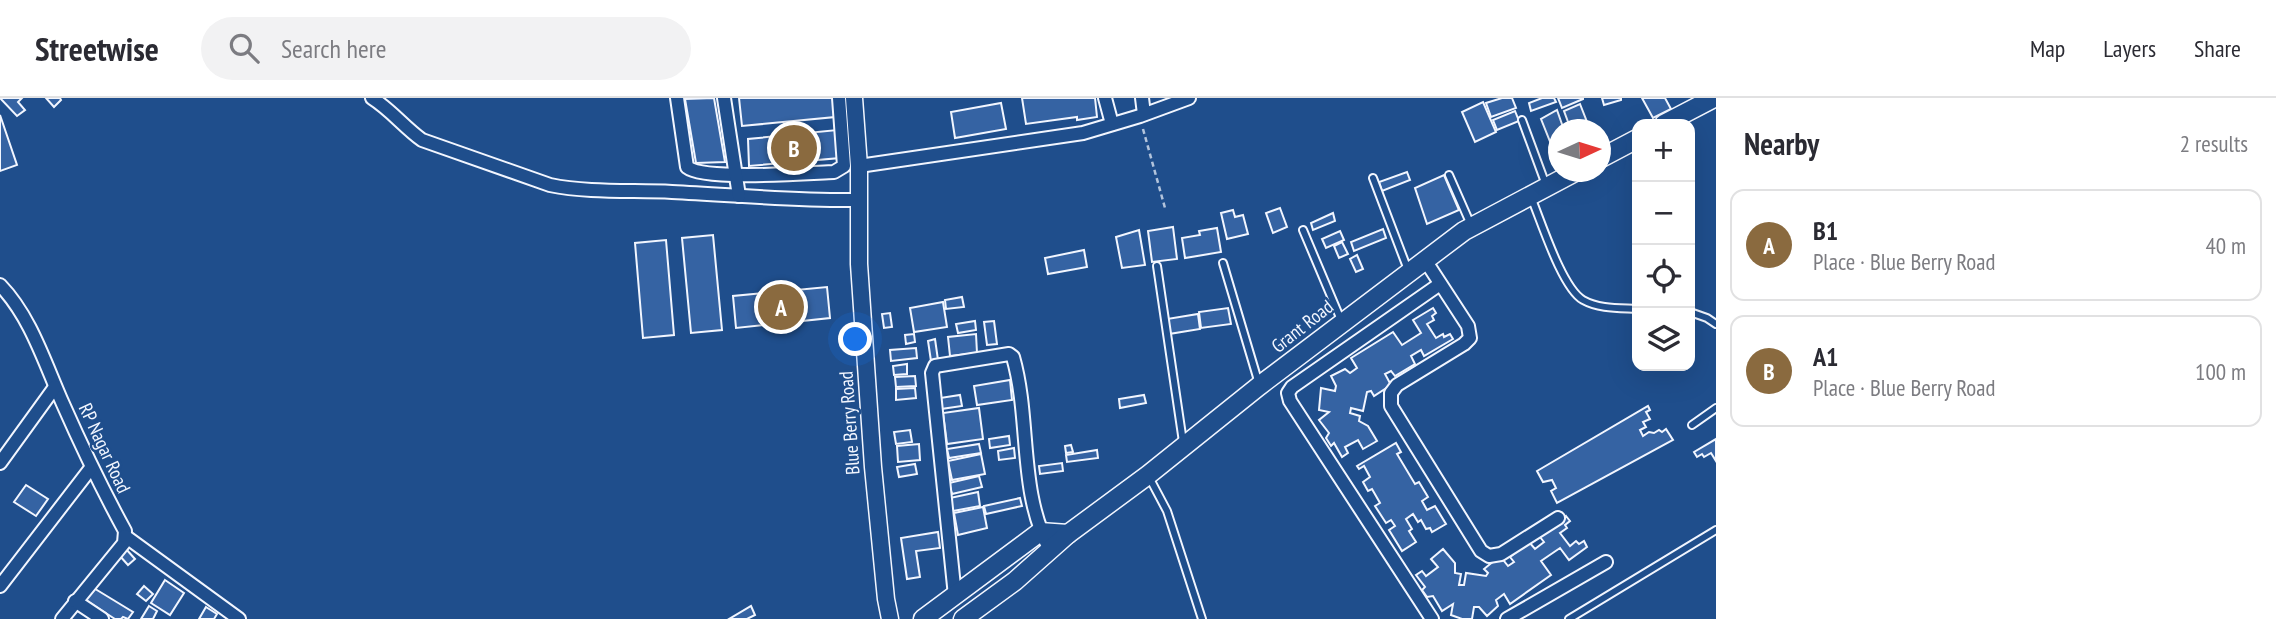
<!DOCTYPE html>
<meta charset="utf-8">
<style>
body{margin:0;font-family:"PT Sans Narrow",sans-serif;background:#f2f2f3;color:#2b2b33}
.controls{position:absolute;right:21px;top:21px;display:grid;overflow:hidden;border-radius:14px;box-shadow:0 7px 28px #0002}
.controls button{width:63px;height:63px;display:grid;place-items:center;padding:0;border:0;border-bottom:2px solid #e1e1e2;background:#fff;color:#2b2b33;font:35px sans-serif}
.compass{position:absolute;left:1548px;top:21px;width:63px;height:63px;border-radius:50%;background:#fff;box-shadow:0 7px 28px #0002;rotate:86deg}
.you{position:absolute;left:856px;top:242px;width:24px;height:24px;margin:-18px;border:5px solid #fff;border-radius:50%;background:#1a73e8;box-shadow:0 0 0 10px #1a73e833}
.badge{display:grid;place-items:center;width:46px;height:46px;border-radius:50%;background:#8a6a3f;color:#fff;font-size:23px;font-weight:700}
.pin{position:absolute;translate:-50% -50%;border:4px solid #fff;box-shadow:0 2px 7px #0006}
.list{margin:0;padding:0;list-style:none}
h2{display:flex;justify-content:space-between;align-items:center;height:91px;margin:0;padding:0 28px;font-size:30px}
h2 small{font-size:23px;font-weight:400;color:#7c7c81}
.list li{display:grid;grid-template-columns:46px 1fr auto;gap:21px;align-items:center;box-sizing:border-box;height:112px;margin:0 14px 14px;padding:0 14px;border:2px solid #e1e1e2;border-radius:14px}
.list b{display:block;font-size:26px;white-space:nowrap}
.list p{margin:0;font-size:23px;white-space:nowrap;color:#7c7c81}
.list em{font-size:23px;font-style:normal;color:#7c7c81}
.icon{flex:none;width:38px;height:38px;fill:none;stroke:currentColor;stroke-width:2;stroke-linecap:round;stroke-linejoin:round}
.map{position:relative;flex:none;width:1716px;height:521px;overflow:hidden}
header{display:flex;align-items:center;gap:42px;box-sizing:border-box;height:98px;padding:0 35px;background:#fff;border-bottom:2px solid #e1e1e2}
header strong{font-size:33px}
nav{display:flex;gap:38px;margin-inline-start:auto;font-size:24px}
.search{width:490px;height:63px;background:#f2f2f3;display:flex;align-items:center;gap:18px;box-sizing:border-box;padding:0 24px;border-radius:38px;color:#7c7c81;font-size:26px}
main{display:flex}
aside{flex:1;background:#fff}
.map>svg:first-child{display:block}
.building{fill:#3563a3;stroke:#f2f6ff;stroke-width:2}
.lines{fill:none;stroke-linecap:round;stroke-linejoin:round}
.service-casing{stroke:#f2f6ff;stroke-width:10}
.minor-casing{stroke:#f2f6ff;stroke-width:16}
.tertiary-casing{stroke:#f2f6ff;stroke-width:19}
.secondary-casing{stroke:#f2f6ff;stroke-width:21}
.path{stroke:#b3c4dc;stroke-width:2.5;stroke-dasharray:5 3.5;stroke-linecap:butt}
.service{stroke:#1f4e8c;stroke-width:6}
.minor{stroke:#1f4e8c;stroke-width:12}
.tertiary{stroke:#1f4e8c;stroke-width:16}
.secondary{stroke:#1f4e8c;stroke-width:18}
.labels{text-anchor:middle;stroke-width:5;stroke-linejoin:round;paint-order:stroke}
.street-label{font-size:19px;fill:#f2f6ff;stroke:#1f4e8c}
</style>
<header>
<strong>Streetwise</strong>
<div class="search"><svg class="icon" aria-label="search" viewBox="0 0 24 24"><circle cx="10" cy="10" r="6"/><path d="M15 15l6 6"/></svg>Search here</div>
<nav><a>Map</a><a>Layers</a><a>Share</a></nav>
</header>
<main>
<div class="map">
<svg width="1716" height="521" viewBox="0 0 1716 521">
<rect width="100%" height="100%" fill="#1f4e8c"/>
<g class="building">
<polygon points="0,0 22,0 18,4 25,12 17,18"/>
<polygon points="46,0 60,0 61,2 54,9"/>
<polygon points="714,0 725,64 696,65 685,1"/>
<polygon points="739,0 833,0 835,19 742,28"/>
<polygon points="1022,0 1095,0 1097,19 1077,22 1077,19 1026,26"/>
<polygon points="1502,0 1512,0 1516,10 1491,19 1486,5"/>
<polygon points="1542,0 1554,0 1556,4 1531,13 1529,5"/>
<polygon points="1558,0 1583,0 1583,1 1562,10"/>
<polygon points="1602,0 1621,0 1621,2 1604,7"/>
<polygon points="1642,0 1665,0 1671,11 1653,20"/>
<polygon points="1483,4 1496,34 1475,44 1462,14"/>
<polygon points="1001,5 1006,31 955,40 951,14"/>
<polygon points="1580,6 1589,29 1571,32 1564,13"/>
<polygon points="1557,12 1564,32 1559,32 1559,49 1553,51 1541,21"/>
<polygon points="1515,13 1519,23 1497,32 1493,22"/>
<polygon points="0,17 17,67 0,73"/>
<polygon points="837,32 840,60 749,68 748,41"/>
<polygon points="1407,74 1410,82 1382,93 1379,84"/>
<polygon points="1444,77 1459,112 1427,126 1415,90"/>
<polygon points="1280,110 1287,129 1273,135 1266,115"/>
<polygon points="1233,112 1235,119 1243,117 1248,136 1227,141 1221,115"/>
<polygon points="1333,115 1335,123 1313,132 1311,125"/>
<polygon points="1173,129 1177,161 1152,164 1148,133"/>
<polygon points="1217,130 1221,154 1185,160 1182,140 1200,137 1199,133"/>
<polygon points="1383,131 1386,140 1354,153 1351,144"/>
<polygon points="1139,132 1145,167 1122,170 1116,139"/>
<polygon points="1340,133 1344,142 1326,150 1322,141"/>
<polygon points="713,137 722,232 691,235 682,140"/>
<polygon points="666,142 674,237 643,240 635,145"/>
<polygon points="1342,144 1348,156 1339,160 1334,148"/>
<polygon points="1084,152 1087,169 1048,176 1045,160"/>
<polygon points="1357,157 1363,171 1356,174 1350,161"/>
<polygon points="827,189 830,220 736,230 733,198"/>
<polygon points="962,199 964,209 946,211 945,202"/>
<polygon points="943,204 947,229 914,234 910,210"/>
<polygon points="1228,210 1231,226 1201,230 1199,214"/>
<polygon points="1433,210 1436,215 1432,218 1434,222 1427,226 1436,240 1443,236 1444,239 1450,236 1453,241 1424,258 1421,252 1411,258 1415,266 1395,278 1391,273 1385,276 1391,287 1374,298 1371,293 1367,294 1363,313 1351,310 1350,315 1360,318 1359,323 1368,328 1377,343 1363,351 1358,342 1345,349 1348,355 1342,359 1334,345 1331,348 1326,340 1329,335 1319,322 1329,314 1319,312 1321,290 1335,293 1336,288 1331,278 1345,271 1350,275 1357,270 1351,260 1393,234 1402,247 1421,235 1413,222"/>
<polygon points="890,215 892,229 884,230 882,216"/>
<polygon points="1198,216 1200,231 1169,236 1167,221"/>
<polygon points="975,223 976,232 958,235 956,226"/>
<polygon points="994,223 997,246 987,247 984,224"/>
<polygon points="914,236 915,244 906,246 905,237"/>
<polygon points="976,236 977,255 950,258 948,239"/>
<polygon points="935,241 938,262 931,263 928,243"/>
<polygon points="916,250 917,260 891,263 890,252"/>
<polygon points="907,266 907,276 894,277 893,268"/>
<polygon points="915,278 916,288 896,289 895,279"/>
<polygon points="1010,282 1012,302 977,307 974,288"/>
<polygon points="915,290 916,300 896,302 896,291"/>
<polygon points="960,297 962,308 941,311 940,300"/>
<polygon points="1144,297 1146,305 1120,310 1119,301"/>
<polygon points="1648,308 1650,312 1646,314 1650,321 1643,324 1646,329 1640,332 1643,338 1649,334 1654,335 1659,332 1662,334 1666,331 1673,342 1557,405 1551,393 1556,390 1552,382 1543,384 1537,373"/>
<polygon points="979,310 983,341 947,346 943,315"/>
<polygon points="910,332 912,344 896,346 894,334"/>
<polygon points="1009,338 1010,347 990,350 989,341"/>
<polygon points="1716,341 1716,363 1711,355 1704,359 1702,356 1697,359 1694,354"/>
<polygon points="1396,345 1401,354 1397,356 1415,386 1419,384 1428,399 1422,403 1427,412 1435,408 1446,426 1432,434 1430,430 1426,431 1421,422 1418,424 1413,416 1406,421 1412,431 1409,433 1416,444 1402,453 1389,432 1395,428 1391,422 1386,425 1375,408 1380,405 1372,391 1368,393 1363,384 1370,379 1364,368 1359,371 1357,368"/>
<polygon points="919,346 920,362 898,364 897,348"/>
<polygon points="979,346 981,355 949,360 947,351"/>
<polygon points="1071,347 1073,354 1066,355 1065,348"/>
<polygon points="1014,350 1015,360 999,362 998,353"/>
<polygon points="1097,352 1098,360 1067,364 1066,357"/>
<polygon points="981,356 985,376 952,382 948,363"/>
<polygon points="1062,365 1063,373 1040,376 1039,368"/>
<polygon points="915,366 917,376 899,379 897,369"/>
<polygon points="979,378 982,389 952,396 949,385"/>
<polygon points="26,387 48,401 36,418 14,404"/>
<polygon points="978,394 980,408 953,413 950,400"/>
<polygon points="1020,400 1022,408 986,416 984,408"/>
<polygon points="983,409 987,430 958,437 954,415"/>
<polygon points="1566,418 1570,423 1565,427 1567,430 1560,435 1570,448 1576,443 1579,446 1584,443 1587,449 1569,462 1560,450 1541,463 1551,477 1510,506 1504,496 1496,502 1498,508 1487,518 1479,509 1474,509 1472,521 1462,521 1451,517 1453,506 1442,513 1433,498 1427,499 1422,492 1425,489 1416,477 1422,473 1426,478 1438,469 1431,461 1443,451 1455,465 1455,475 1461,476 1459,487 1464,487 1466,475 1486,478 1488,475 1484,471 1500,458 1508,468 1514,464 1510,459 1529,444 1535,451 1544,444 1540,439"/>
<polygon points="938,434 940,450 916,453 920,479 907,481 901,440"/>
<polygon points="126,451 135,461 128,467 119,457"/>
<polygon points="165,482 184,495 170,517 151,505"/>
<polygon points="144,488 153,496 146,503 137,496"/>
<polygon points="92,489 133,514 128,521 123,519 121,521 115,521 84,501"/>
<polygon points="149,508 157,513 153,521 141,521"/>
<polygon points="751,508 755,517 747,521 729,521"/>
<polygon points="206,509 217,516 214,521 199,521"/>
</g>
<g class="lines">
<g class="service-casing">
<g id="service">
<polyline points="1522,22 1546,87"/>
<polyline points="1449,77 1471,127"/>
<polyline points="1373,80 1408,172"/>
<path d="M1531,99C1541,123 1562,190 1583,202C1599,211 1619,210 1637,211"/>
<polyline points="1303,132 1341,222"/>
<polyline points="1223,165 1259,286"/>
<polyline points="1157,168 1183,344"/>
<polyline points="1690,214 1707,220 1716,226"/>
<polyline points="1692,327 1716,310"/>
<polyline points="1149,379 1167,413 1202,521"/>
<polyline points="1569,521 1716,432"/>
</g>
</g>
<g class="minor-casing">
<g id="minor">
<path d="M372,0C391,12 404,29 422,42L550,87C589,95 632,92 672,94C735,97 796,103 859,102"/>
<path d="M677,0L687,69C704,83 808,75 834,74L844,68L839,0"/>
<polyline points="724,0 739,98"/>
<polyline points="1105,0 1112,26"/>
<polyline points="1142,0 1144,16"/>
<polyline points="859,68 1083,35 1140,18 1189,0"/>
<polyline points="1425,162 1468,228 1470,240 1464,246 1397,287 1391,295 1391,308 1481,453 1489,458 1501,456 1558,420"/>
<path d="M0,187C31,219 45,266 63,306C82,349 102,391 125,433L124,445L62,521"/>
<polyline points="0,365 55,289"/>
<polyline points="125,438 239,521"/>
<polyline points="0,488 91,370"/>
<path d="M955,498L932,275L935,268L1009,256L1013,259C1031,322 1018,393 1050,452"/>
<polyline points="75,503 102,521"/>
<polyline points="1432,521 1290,303 1288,295 1292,289 1440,186"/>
<polyline points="1507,521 1606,464"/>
</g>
</g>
<g class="tertiary-casing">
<polyline id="tertiary" points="854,0 859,68 859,166 873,369 886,501 890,521"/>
</g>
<g class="secondary-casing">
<g id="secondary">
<polyline points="1664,26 1714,0"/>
<polyline points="1601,60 1637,41"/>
<polyline points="923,521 1040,434 1068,436"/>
<polyline points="963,521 1015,483 1068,436 1148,377 1259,288 1464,133 1575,74"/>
</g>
</g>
<polyline class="path" points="1143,31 1165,110"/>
<use href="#service" class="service"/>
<use href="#minor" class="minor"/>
<use href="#tertiary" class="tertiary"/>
<use href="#secondary" class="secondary"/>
</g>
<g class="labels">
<g class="street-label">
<text transform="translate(1302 228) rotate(-38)" y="7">Grant Road</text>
<text transform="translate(849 325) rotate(-94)" y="7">Blue Berry Road</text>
<text transform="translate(105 350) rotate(65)" y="7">RP Nagar Road</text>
</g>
</g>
</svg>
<div class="controls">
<button>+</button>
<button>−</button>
<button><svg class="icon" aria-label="locate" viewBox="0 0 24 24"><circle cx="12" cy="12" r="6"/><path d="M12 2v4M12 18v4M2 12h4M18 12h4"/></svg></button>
<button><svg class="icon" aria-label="layers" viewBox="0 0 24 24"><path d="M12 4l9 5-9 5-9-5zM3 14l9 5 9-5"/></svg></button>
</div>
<svg class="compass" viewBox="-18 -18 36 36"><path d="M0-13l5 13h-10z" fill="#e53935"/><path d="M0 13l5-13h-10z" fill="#7c7c81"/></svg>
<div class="you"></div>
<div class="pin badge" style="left:781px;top:209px">A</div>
<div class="pin badge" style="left:794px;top:50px">B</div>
</div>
<aside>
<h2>Nearby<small>2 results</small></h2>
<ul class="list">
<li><span class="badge">A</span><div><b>B1</b><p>Place · Blue Berry Road</p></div><em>40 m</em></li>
<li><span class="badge">B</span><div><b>A1</b><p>Place · Blue Berry Road</p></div><em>100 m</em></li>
</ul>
</aside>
</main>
